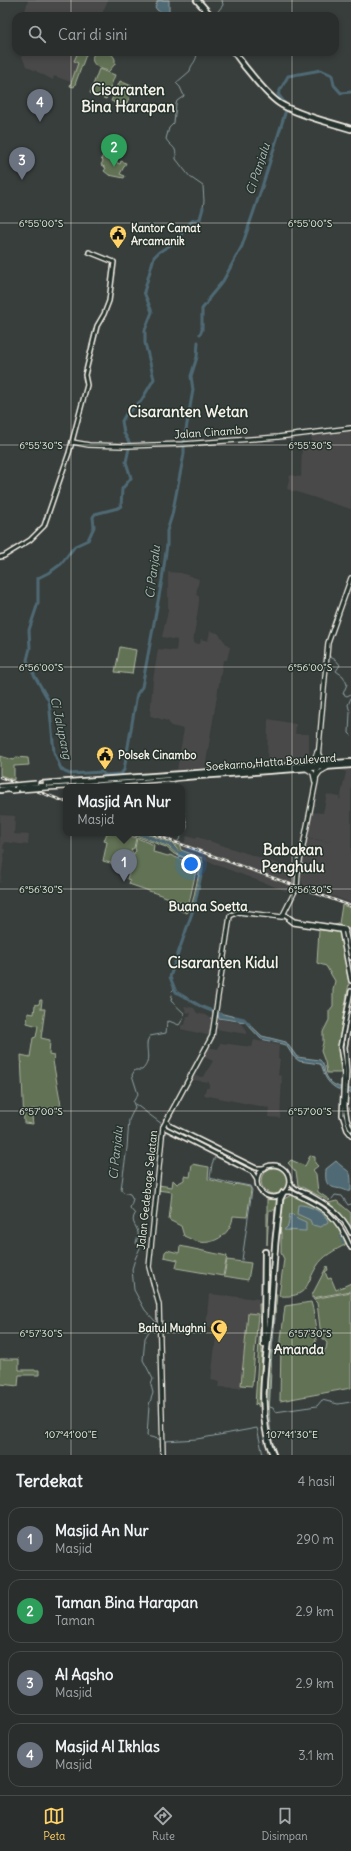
<!DOCTYPE html>
<html lang="id">
<meta charset="utf-8">
<style>
body{margin:0;font-family:Delius,sans-serif;background:#323635;color:#f1f3f6}
.you{position:absolute;left:191px;top:864px;width:14px;height:14px;margin:-10px;border:3px solid #fff;border-radius:50%;background:#1a73e8;box-shadow:0 0 0 6px #1a73e833}
.badge{display:grid;place-items:center;width:26px;height:26px;border-radius:50%;background:#ffd166;color:#fff;font-size:13px;font-weight:700}
.pin{position:absolute;translate:-50% -33px;filter:drop-shadow(0 1px 2px #0008)}
.pin::after{content:'';position:absolute;top:21px;width:14px;height:12px;background:inherit;clip-path:polygon(0 0,100% 0,50% 100%)}
.popup{position:absolute;left:63px;top:784px;width:122px;height:52px;box-sizing:border-box;display:grid;place-content:center;border-radius:8px;background:#2a2e2d;filter:drop-shadow(0 1px 3px #0005);font-size:13px;white-space:nowrap;color:#a5a8aa}
.popup b{font-size:15px;color:#f1f3f6}
.popup::after{content:'';position:absolute;left:50%;top:100%;margin-left:-8px;border:8px solid transparent;border-top-color:#2a2e2d}
.list{margin:0;padding:0;list-style:none}
h2{display:flex;justify-content:space-between;align-items:center;height:52px;margin:0;padding:0 16px;font-size:17px}
h2 small{font-size:13px;font-weight:400;color:#a5a8aa}
.list li{display:grid;grid-template-columns:26px 1fr auto;gap:12px;align-items:center;box-sizing:border-box;height:64px;margin:0 8px 8px;padding:0 8px;border:1px solid #464a49;border-radius:12px}
.list b{display:block;font-size:15px;white-space:nowrap}
.list p{margin:0;font-size:13px;white-space:nowrap;color:#a5a8aa}
.list em{font-size:13px;font-style:normal;color:#a5a8aa}
.icon{flex:none;width:22px;height:22px;fill:none;stroke:currentColor;stroke-width:2;stroke-linecap:round;stroke-linejoin:round}
.map{position:relative;flex:none;width:351px;height:1455px;overflow:hidden}
.search{position:absolute;background:#2a2e2d;box-shadow:0 2px 6px #0003;left:12px;right:12px;top:12px;height:44px;display:flex;align-items:center;gap:10px;box-sizing:border-box;padding:0 14px;border-radius:12px;color:#a5a8aa;font-size:15px}
.sheet{height:340px;background:#2a2e2d}
nav{display:flex;justify-content:space-around;align-items:center;box-sizing:border-box;height:56px;border-top:1px solid #464a49;background:#2a2e2d;font-size:11px;color:#a5a8aa}
nav a{display:grid;justify-items:center;gap:2px}
nav .on{color:#ffd166}
.map>svg:first-child{display:block}
.built{fill:#484949}
.green{fill:#627254;stroke:#abb29e}
.water{fill:#4f6b75;stroke:#91a1a3}
.lines{fill:none;stroke-linecap:round;stroke-linejoin:round}
.stream{stroke:#91a1a3;stroke-width:1}
.canal{stroke:#4f6b75;stroke-width:2}
.river{stroke:#4f6b75;stroke-width:3}
.secondary-casing{stroke:#f4f1e8;stroke-width:6}
.primary-casing{stroke:#f4f1e8;stroke-width:6}
.highway-casing{stroke:#f4f1e8;stroke-width:8}
.secondary{stroke:#26332d;stroke-width:3}
.primary{stroke:#26332d;stroke-width:3.5}
.highway{stroke:#26332d;stroke-width:4.5}
.rail-casing{stroke:#f4f1e8;stroke-width:2.5}
.rail{stroke:#26332d;stroke-width:1;stroke-dasharray:3;stroke-linecap:butt}
.secondary-bridge-casing{stroke:#f4f1e8;stroke-width:6;stroke-linecap:butt}
.highway-bridge-casing{stroke:#f4f1e8;stroke-width:8;stroke-linecap:butt}
.secondary-bridge{stroke:#26332d;stroke-width:3}
.highway-bridge{stroke:#26332d;stroke-width:4.5}
.ticks{fill:none;stroke:#f4f1e8;stroke-width:1;stroke-opacity:0.45}
.labels{text-anchor:middle;stroke-width:3;stroke-linejoin:round;paint-order:stroke}
.poi-label{font-size:11px;font-weight:bold;fill:#f4f1e8;stroke:#26332d;text-anchor:start}
.street-label{font-size:11px;fill:#f4f1e8;stroke:#26332d}
.water-label{font-size:12px;font-style:italic;fill:#b2bbba;stroke:#26332d}
.quarter-label{font-size:13px;font-weight:bold;fill:#f4f1e8;stroke:#26332d}
.district-label{font-size:15px;font-weight:bold;fill:#f4f1e8;stroke:#26332d}
.ticks-label{font-size:10px;text-anchor:middle;fill:#f4f1e8;stroke:#26332d;stroke-width:3;stroke-linejoin:round;paint-order:stroke}
</style>
<div class="map">
<svg width="351" height="1455" viewBox="0 0 351 1455">
<rect width="100%" height="100%" fill="#383e3c"/>
<filter id="ink" filterUnits="userSpaceOnUse"><feTurbulence type="fractalNoise" baseFrequency=".025" numOctaves="2"/><feDisplacementMap in="SourceGraphic" scale="8" xChannelSelector="R" yChannelSelector="G"/><feConvolveMatrix kernelMatrix="1 2 1 2 8 2 1 2 1" color-interpolation-filters="sRGB"/></filter>
<g filter="url(#ink)">
<g class="built">
<polygon points="28,0 108,0 101,16 24,16"/>
<polygon points="20,52 87,52 78,75 75,74 71,82 54,76 53,80 26,66"/>
<polygon points="351,429 351,509 287,489 290,475 301,477 302,445 312,444 311,434"/>
<polygon points="168,572 181,573 199,579 196,595 199,596 199,602 193,643 200,644 201,639 208,641 210,631 218,633 228,646 230,647 227,660 223,660 205,768 177,770 184,729 171,726 168,721 150,716 153,680 158,649 176,651 177,643 177,640 162,637 168,611"/>
<polygon points="268,719 296,724 295,734 309,734 309,760 305,762 267,764"/>
<polygon points="351,767 351,903 303,885 299,872 307,839 333,842 306,838 311,812 323,813 327,794 339,797 340,800 346,772 341,770 341,768"/>
<polygon points="0,815 15,816 14,834 29,835 28,845 4,842 3,849 5,849 0,886"/>
<polygon points="148,833 156,833 184,843 187,836 196,839 197,837 279,864 296,871 296,884 351,904 351,907 297,887 294,894 211,863 181,850 180,846"/>
<polygon points="184,1006 194,1008 197,1013 206,1015 214,1020 211,1036 181,1029 181,1025 185,1025 187,1016 190,1016 191,1013 186,1012"/>
<polygon points="218,1019 240,1023 246,1029 246,1034 216,1029"/>
<polygon points="254,1040 279,1045 278,1059 280,1059 278,1075 282,1076 280,1118 268,1117 269,1108 204,1095 206,1088 209,1088 209,1082 193,1080 193,1076 203,1077 213,1061 202,1056 207,1047 218,1049 220,1043 252,1047"/>
<polygon points="209,1294 259,1299 258,1314 247,1313 241,1388 219,1387 220,1382 211,1380 217,1328 206,1327"/>
</g>
<g class="green">
<polygon points="78,52 87,52 74,87 70,86 78,63 74,61"/>
<path d="M95,52C103,52 111,50 115,59V64L109,71C99,69 87,63 95,52Z"/>
<polygon points="99,69 115,75 106,99 90,93"/>
<polygon points="120,81 134,87 125,107 111,101"/>
<polygon points="104,154 116,158 117,163 120,164 121,161 126,163 120,174 125,176 124,178 109,175 104,171 106,168 101,165 103,161 101,159"/>
<polygon points="120,647 136,650 132,674 115,672"/>
<polygon points="0,756 14,760 16,757 28,758 29,765 14,766 14,780 0,775"/>
<polygon points="107,833 122,833 136,838 134,848 131,850 133,853 129,868 103,861 107,842 104,841"/>
<polygon points="127,833 132,833 168,846 177,854 199,863 201,870 194,904 192,904 200,868 198,864 174,854 166,847"/>
<polygon points="142,833 147,833 177,844 180,846 181,850 202,858 203,863 179,852 173,844"/>
<polygon points="137,838 154,845 153,852 168,856 170,855 197,866 187,913 179,910 181,902 129,884 130,880 127,879 134,853 136,851 135,848"/>
<polygon points="342,905 351,908 351,929 331,926 339,924"/>
<polygon points="319,930 340,932 349,983 338,1047 341,1073 327,1073 325,1062 321,1051 323,1043 323,1032 329,1020 329,1011 333,1006 333,989 335,981 326,966 317,963"/>
<polygon points="40,1000 42,1000 41,1009 45,1009 41,1038 50,1040 49,1055 54,1056 53,1061 62,1111 31,1109 33,1124 24,1123 21,1055 30,1057 33,1038 36,1037 38,1026 27,1023 28,1013 34,1014 35,1005 39,1004"/>
<polygon points="310,1156 315,1157 315,1163 318,1166 313,1170 316,1174 318,1192 330,1200 329,1201 298,1185 296,1172 288,1163 291,1160 305,1166"/>
<path d="M192,1164L209,1167L208,1179L234,1186L236,1184L250,1187L251,1190L247,1217L233,1216C232,1232 216,1245 199,1242C194,1241 189,1238 184,1236L181,1226L169,1220L172,1192L157,1190L158,1185L172,1187L173,1180L177,1184L184,1180V1176L190,1177Z"/>
<circle cx="274" cy="1181" r="13"/>
<path d="M291,1195C314,1200 338,1219 346,1241L345,1245C335,1250 323,1256 317,1266C305,1285 309,1298 279,1296L284,1259L281,1253V1232L279,1231L284,1199Z"/>
<polygon points="267,1199 279,1200 273,1245 275,1210 269,1210 267,1245"/>
<polygon points="337,1201 351,1213 351,1230 340,1214 328,1203"/>
<polygon points="180,1246 227,1256 223,1276 176,1268 178,1260 164,1257 165,1252 167,1250 179,1253"/>
<polygon points="227,1260 251,1263 248,1280 224,1276"/>
<polygon points="327,1266 328,1270 325,1272 328,1279 331,1278 336,1290 351,1283 351,1291 312,1298 312,1295"/>
<polygon points="351,1292 351,1388 280,1401 281,1340 285,1306 311,1302 313,1309 317,1337 314,1345 316,1350 321,1352 326,1349 327,1343 321,1336 317,1303 313,1299"/>
<polygon points="272,1294 277,1294 272,1347 269,1415 266,1416 268,1353"/>
<polygon points="259,1304 262,1304 262,1352 259,1407 257,1403 255,1405 260,1326"/>
<polygon points="248,1313 258,1314 252,1386 241,1385"/>
<polygon points="0,1359 19,1359 19,1370 39,1370 39,1375 19,1375 18,1386 0,1384"/>
</g>
<g class="water">
<polygon points="158,0 169,0 169,12 164,14 157,10 155,7"/>
<path d="M219,1013L244,1019L262,1036L286,1042L297,1057L320,1060C324,1064 324,1067 325,1072C329,1085 339,1088 351,1089V1093C340,1091 330,1087 325,1076C323,1071 323,1067 320,1064L299,1061L293,1056L286,1045L261,1039L245,1022L218,1018Z"/>
<path d="M336,1161C351,1176 351,1166 351,1191C347,1192 346,1190 342,1189C326,1187 325,1184 326,1169Z"/>
<path d="M298,1205C307,1204 327,1213 328,1222L321,1227L312,1225L310,1220L297,1214Z"/>
<polygon points="290,1214 293,1214 297,1218 306,1222 306,1231 284,1230 288,1226"/>
</g>
<g class="lines">
<g class="stream">
<polyline points="212,14 215,15 223,5 222,0"/>
<path d="M197,52C197,63 191,63 190,71L176,83L180,87L184,96L177,101L176,104L174,123L169,128L166,139C171,148 177,145 176,159L190,177L203,186L204,201L203,208"/>
<polyline points="329,647 343,605"/>
<polyline points="329,654 330,657 336,660 340,665 336,671 343,676 347,684 343,694 347,696 351,694"/>
<polyline points="351,698 348,705 350,712 349,733 351,735"/>
<polyline points="178,841 187,828 187,825 182,806"/>
<polyline points="173,848 176,845"/>
<polyline points="172,991 174,989"/>
<polyline points="135,1104 162,1124"/>
<polyline points="215,1157 212,1164 210,1178 233,1184 234,1183 250,1186 252,1190 242,1260"/>
<polyline points="332,1199 335,1195 342,1196 348,1205 351,1204"/>
<path d="M275,1318C272,1353 262,1424 277,1455"/>
<polyline points="270,1407 273,1408 275,1412 317,1406 322,1400 338,1404 351,1402"/>
<path d="M162,1440L147,1436L149,1405L153,1393L151,1385L153,1379L143,1360L145,1338L151,1328L155,1325V1321L145,1310L134,1290L132,1269L135,1259L140,1248L136,1243C136,1240 139,1236 138,1233C137,1225 130,1223 135,1214L130,1208L133,1199L130,1194L123,1192L121,1189L127,1148L129,1120L135,1107L133,1102L138,1094L132,1075L135,1070H142C154,1059 142,1046 150,1036L166,1033L167,1022L169,1021L179,1025L183,1019L184,1013L171,1001L172,995"/>
<polyline points="165,1441 197,1439 257,1428 263,1455"/>
</g>
<polyline class="canal" points="341,1236 343,1244"/>
<g class="river">
<polyline points="200,334 202,330 202,309 207,303 209,298 223,281 242,246 261,190 286,110 286,105 278,94 288,76 321,70 332,75 334,85 341,93 351,92"/>
<polyline points="105,775 102,772 70,774 65,772 61,769 54,752 49,701 29,666 27,660 30,648 29,630 38,603 38,578 50,572 61,564 75,546 88,540 94,527 93,517 95,514 118,508 121,506 122,489 131,478 126,462 130,444 124,433 122,421 126,414 141,401 154,379 145,343 145,330 152,312 144,292 154,257 159,252 177,241 184,230 192,221 200,219 203,208"/>
<polyline points="105,775 121,774 124,770 137,694 142,687 162,580 167,545 167,531 172,515 184,454 184,441 193,390 191,376 197,357 198,342"/>
<polyline points="137,833 170,845 177,852 197,860 202,864 202,871 194,907 170,977 176,992 202,1007 222,1015"/>
<polyline points="236,1017 244,1019 249,1024"/>
</g>
<g class="secondary-casing">
<g id="secondary">
<polyline points="0,557 4,556 30,540 44,526 69,453 87,385 85,375 97,326 104,314 109,301 114,262 89,252"/>
<polyline points="0,786 13,785"/>
<polyline points="68,787 185,778"/>
<polyline points="47,788 66,787"/>
<polyline points="11,791 21,790"/>
<polyline points="284,914 294,921 345,929 351,958"/>
<polyline points="289,920 293,923 346,931"/>
<polyline points="341,930 351,981"/>
<polyline points="351,991 340,1047 344,1071 342,1115 347,1130 351,1135"/>
<polyline points="351,1014 345,1047 347,1072 345,1106 347,1119 351,1129"/>
<polyline points="166,1120 169,1125 256,1168 265,1168"/>
<polyline points="163,1127 252,1172 257,1180"/>
<circle cx="273" cy="1181" r="16"/>
<path d="M290,1182C293,1189 301,1191 308,1194C326,1204 342,1213 351,1233"/>
<path d="M285,1192H291C324,1208 336,1213 351,1248"/>
</g>
</g>
<g class="primary-casing">
<g id="primary">
<polyline points="72,442 89,445 126,446 184,444 278,437 351,428"/>
<polyline points="319,755 322,760 327,762"/>
<polyline points="307,764 315,758 317,752"/>
<polyline points="307,769 313,773 315,782"/>
<polyline points="317,776 320,772 327,768"/>
<polyline points="163,1455 159,1305 149,1267 163,1127 212,1036 230,916 238,912 282,917 297,887 298,871 316,781 328,643 351,578"/>
</g>
</g>
<g class="highway-casing">
<g id="highway">
<polyline points="197,0 211,16"/>
<path d="M234,52C243,65 270,100 284,106C304,117 329,122 351,129"/>
<polyline points="183,777 351,765"/>
<polyline points="171,779 175,778"/>
<polyline points="41,784 351,762"/>
<polyline points="0,790 17,788"/>
<polyline points="264,1344 265,1252"/>
<path d="M273,1455C256,1413 266,1363 270,1320C272,1296 273,1271 275,1247C276,1231 279,1215 280,1199L283,1193"/>
</g>
</g>
<use href="#secondary" class="secondary"/>
<use href="#primary" class="primary"/>
<use href="#highway" class="highway"/>
<g class="rail-casing">
<g id="rail">
<polyline points="0,777 66,802"/>
<polyline points="150,833 351,906"/>
</g>
</g>
<use href="#rail" class="rail"/>
<g class="secondary-bridge-casing">
<g id="secondary-bridge">
<polyline points="13,785 36,783"/>
<polyline points="21,790 47,788"/>
</g>
</g>
<g class="highway-bridge-casing">
<polyline id="highway-bridge" points="17,788 44,786"/>
</g>
<use href="#secondary-bridge" class="secondary-bridge"/>
<use href="#highway-bridge" class="highway-bridge"/>
</g>
</g>
<path class="ticks" d="M71,0V16M292,0V16M0,1H351M71,52V1455M292,52V1455M0,223H351M0,445H351M0,667H351M0,889H351M0,1111H351M0,1333H351"/>
<defs>
<g id="civic-pin" transform="scale(0.9)"><path d="M0 17L-7.5 6A9.5 9.5 0 1 1 7.5 6Z" fill="#ffd166" stroke="#26332d"/><path d="M-.6-6.5H3V-4.5H.6V-3L4-1V1h2V6H-6V1h2V-1L-.6-3ZM-1.2 2.5V6h2.4V2.5Z" fill="#111"/></g>
<g id="mosque-pin" transform="scale(0.9)"><path d="M0 17L-7.5 6A9.5 9.5 0 1 1 7.5 6Z" fill="#ffd166" stroke="#26332d"/><path d="M3.5-4.9A6 6 0 1 0 3.5 4.9A5 5 0 1 1 3.5-4.9Z" fill="#111"/></g>
</defs>
<g fill-rule="evenodd">
<use href="#civic-pin" x="118" y="234"/>
<use href="#civic-pin" x="105" y="755"/>
<use href="#mosque-pin" x="219" y="1328"/>
</g>
<g class="labels">
<g class="poi-label">
<text x="131" y="232">Kantor Camat<tspan x="131" dy="13">Arcamanik</tspan></text>
<text x="118" y="759">Polsek Cinambo</text>
<text x="206" y="1332" text-anchor="end">Baitul Mughni</text>
</g>
<g class="street-label">
<text transform="translate(211 432) rotate(-4)" y="4">Jalan Cinambo</text>
<text transform="translate(271 762) rotate(-4)" y="4">Soekarno Hatta Boulevard</text>
<text transform="translate(147 1190) rotate(-84)" y="4">Jalan Gedebage Selatan</text>
</g>
<g class="water-label">
<text transform="translate(258 169) rotate(-72)" y="4">Ci Panjalu</text>
<text transform="translate(153 572) rotate(-83)" y="4">Ci Panjalu</text>
<text transform="translate(61 728) rotate(78)" y="4">Ci Jalupang</text>
<text transform="translate(116 1153) rotate(-84)" y="4">Ci Panjalu</text>
</g>
<g class="quarter-label">
<text x="208" y="911">Buana Soetta</text>
<text x="299" y="1354">Amanda</text>
</g>
<g class="district-label">
<text x="128" y="95">Cisaranten<tspan x="128" dy="17">Bina Harapan</tspan></text>
<text x="188" y="417">Cisaranten Wetan</text>
<text x="293" y="855">Babakan<tspan x="293" dy="17">Penghulu</tspan></text>
<text x="223" y="968">Cisaranten Kidul</text>
</g>
</g>
<g class="ticks-label">
<text x="41" y="227">6°55'00"S</text>
<text x="310" y="227">6°55'00"S</text>
<text x="41" y="449">6°55'30"S</text>
<text x="310" y="449">6°55'30"S</text>
<text x="41" y="671">6°56'00"S</text>
<text x="310" y="671">6°56'00"S</text>
<text x="41" y="893">6°56'30"S</text>
<text x="310" y="893">6°56'30"S</text>
<text x="41" y="1115">6°57'00"S</text>
<text x="310" y="1115">6°57'00"S</text>
<text x="41" y="1337">6°57'30"S</text>
<text x="310" y="1337">6°57'30"S</text>
<text x="71" y="1438">107°41'00"E</text>
<text x="292" y="1438">107°41'30"E</text>
</g>
</svg>
<div class="you"></div>
<div class="pin badge" style="left:124px;top:882px;background:#6b7280">1</div>
<div class="popup"><b>Masjid An Nur</b>Masjid</div>
<div class="pin badge" style="left:114px;top:167px;background:#2e9e5b">2</div>
<div class="pin badge" style="left:22px;top:180px;background:#6b7280">3</div>
<div class="pin badge" style="left:40px;top:122px;background:#6b7280">4</div>
<div class="search"><svg class="icon" aria-label="search" viewBox="0 0 24 24"><circle cx="10" cy="10" r="6"/><path d="M15 15l6 6"/></svg>Cari di sini</div>
</div>
<section class="sheet">
<h2>Terdekat<small>4 hasil</small></h2>
<ul class="list">
<li><span class="badge" style="background:#6b7280">1</span><div><b>Masjid An Nur</b><p>Masjid</p></div><em>290 m</em></li>
<li><span class="badge" style="background:#2e9e5b">2</span><div><b>Taman Bina Harapan</b><p>Taman</p></div><em>2.9 km</em></li>
<li><span class="badge" style="background:#6b7280">3</span><div><b>Al Aqsho</b><p>Masjid</p></div><em>2.9 km</em></li>
<li><span class="badge" style="background:#6b7280">4</span><div><b>Masjid Al Ikhlas</b><p>Masjid</p></div><em>3.1 km</em></li>
</ul>
</section>
<nav>
<a class="on"><svg class="icon" aria-label="map" viewBox="0 0 24 24"><path d="M3 6l6-2 6 2 6-2v14l-6 2-6-2-6 2zM9 4v14M15 6v14"/></svg>Peta</a>
<a><svg class="icon" aria-label="directions" viewBox="0 0 24 24"><path d="M12 3l9 9-9 9-9-9zM9 14v-3h6M13 9l2 2-2 2"/></svg>Rute</a>
<a><svg class="icon" aria-label="saved" viewBox="0 0 24 24"><path d="M7 4h10v16l-5-4-5 4z"/></svg>Disimpan</a>
</nav>
